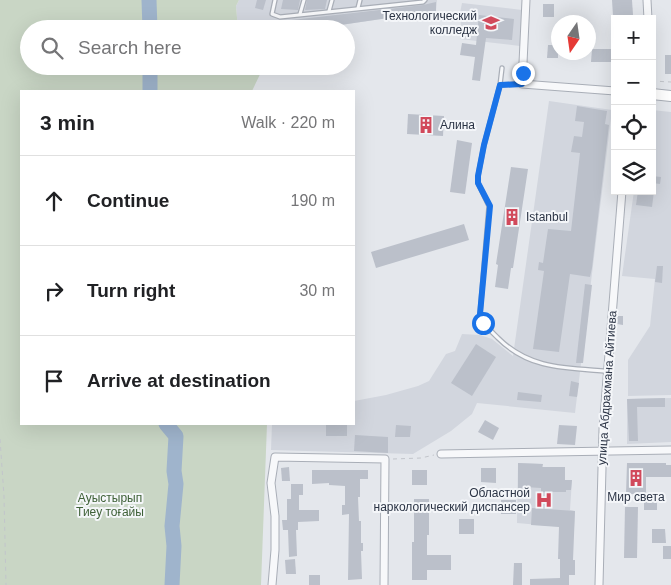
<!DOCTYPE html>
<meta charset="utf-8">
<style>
body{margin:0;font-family:Arial,sans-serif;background:#f6f6f6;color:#202124}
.controls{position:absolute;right:15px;top:15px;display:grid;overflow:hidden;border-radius:0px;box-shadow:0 5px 20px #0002}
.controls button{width:45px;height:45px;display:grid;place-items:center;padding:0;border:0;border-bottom:1px solid #e0e0e0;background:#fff;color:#202124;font:25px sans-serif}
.compass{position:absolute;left:551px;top:15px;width:45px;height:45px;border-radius:50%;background:#fff;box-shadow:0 5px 20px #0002;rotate:193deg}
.stop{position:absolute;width:15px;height:15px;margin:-11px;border:4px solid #1a73e8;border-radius:50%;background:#fff}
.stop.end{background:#1a73e8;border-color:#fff;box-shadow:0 1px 5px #0008}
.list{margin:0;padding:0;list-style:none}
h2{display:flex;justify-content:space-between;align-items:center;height:65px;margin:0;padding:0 20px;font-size:21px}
h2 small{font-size:16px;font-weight:400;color:#757577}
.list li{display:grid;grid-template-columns:32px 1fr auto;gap:15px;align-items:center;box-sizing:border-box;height:90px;padding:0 20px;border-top:1px solid #e0e0e0}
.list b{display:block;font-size:19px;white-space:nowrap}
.list em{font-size:16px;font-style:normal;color:#757577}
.icon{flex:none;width:28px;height:28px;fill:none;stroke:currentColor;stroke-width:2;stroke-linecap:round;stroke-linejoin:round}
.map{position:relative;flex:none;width:671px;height:585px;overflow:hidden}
.search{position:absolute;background:#fff;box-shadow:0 5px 20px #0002;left:20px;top:20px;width:335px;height:55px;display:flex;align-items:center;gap:12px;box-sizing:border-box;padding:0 18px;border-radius:28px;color:#757577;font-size:19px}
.panel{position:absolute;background:#fff;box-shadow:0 5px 20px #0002;left:20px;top:90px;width:335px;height:335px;border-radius:0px}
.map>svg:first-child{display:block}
.built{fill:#d2d6de}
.green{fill:#c9d6c5}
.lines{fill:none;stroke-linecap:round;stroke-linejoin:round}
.river{stroke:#9fb4cc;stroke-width:15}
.building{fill:#bbc0ca}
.lane-casing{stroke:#a9aeb7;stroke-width:5.5}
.street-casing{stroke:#a9aeb7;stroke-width:9}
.secondary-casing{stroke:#a9aeb7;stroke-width:12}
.path{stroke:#c2c5cb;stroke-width:1;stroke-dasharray:4 4;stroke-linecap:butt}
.lane{stroke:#f7f8fa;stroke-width:3}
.street{stroke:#f7f8fa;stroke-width:7}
.secondary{stroke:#fff;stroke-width:10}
.route{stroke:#1a73e8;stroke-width:6}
.labels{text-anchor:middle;stroke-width:4;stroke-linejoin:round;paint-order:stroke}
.poi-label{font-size:12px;fill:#2b3445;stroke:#f4f6f9;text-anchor:end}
.street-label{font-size:12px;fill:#2b3445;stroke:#f4f6f9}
.park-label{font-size:12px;fill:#3f6138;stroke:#f4f6f9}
</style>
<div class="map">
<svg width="671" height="585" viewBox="0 0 671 585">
<rect width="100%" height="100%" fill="#e4e7ec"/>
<g class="built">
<polygon points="239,0 437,0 436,11 313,29 238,29 236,6"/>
<polygon points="462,3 522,10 520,46 460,39 461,27 460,13"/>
<polygon points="549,101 612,110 575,413 477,403 472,414 451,431 413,454 271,450 272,424 354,424 354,401 386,395 418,386 429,381 446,354 455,351 462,334 480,335 492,339 513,356"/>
<polygon points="652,110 671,112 671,395 628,396 628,360 650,326 655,279 622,276 634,191 652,191"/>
<polygon points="671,398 671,442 627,444 627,399"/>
<polygon points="518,463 543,464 543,467 565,467 565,480 572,480 570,510 575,511 574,528 517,523"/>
</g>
<polygon class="green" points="0,0 239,0 236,6 238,29 29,29 29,66 264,66 252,91 21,91 21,424 267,424 261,585 0,585"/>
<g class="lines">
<g class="river">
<polyline points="149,0 150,29"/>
<polyline points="150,66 150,91"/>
<polyline points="166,424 176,436 174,471 176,484 172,526 174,546 172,585"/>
</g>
</g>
<g class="building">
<polygon points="257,0 266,0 263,10 255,8"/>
<polygon points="283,0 300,0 298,10 281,9"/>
<polygon points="307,0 327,0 325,9 305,10"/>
<polygon points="612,0 632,0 633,15 613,16"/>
<polygon points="436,2 436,11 313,29 257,29 257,24 423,5"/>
<rect x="543" y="4" width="11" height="13"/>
<polygon points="479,15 514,19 512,40 486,38 480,81 472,80 475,57 460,55 462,43 476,45"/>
<polygon points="548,45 558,45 558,58 547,58"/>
<polygon points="592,49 615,49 615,62 591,62"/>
<rect x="665" y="55" width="6" height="19"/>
<polygon points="577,106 607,111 605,124 609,125 592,268 590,277 570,274 559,352 533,349 544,271 538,270 539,262 543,263 548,229 571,231 580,153 571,152 574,136 582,137 584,122 575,121"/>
<polygon points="408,114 444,116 443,136 407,134"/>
<polygon points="457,140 472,143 465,194 450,192"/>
<polygon points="511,167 528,169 513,268 511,268 508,289 495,287 498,265 496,264"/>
<polygon points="652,176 661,177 660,184 652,183"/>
<polygon points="638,191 654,191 652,207 636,205"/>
<polygon points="464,224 469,240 376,268 371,252"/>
<polygon points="657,266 663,266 662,283 655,282"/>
<polygon points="585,284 592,285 583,363 576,363"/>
<polygon points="617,316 623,316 623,325 617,324"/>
<polygon points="476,344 496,357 472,396 451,383"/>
<polygon points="571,381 579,383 577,397 569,396"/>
<polygon points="518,392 542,395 541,402 517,400"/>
<polygon points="665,398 665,407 637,407 638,441 629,441 627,399"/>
<polygon points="485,420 499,428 493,440 478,432"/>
<rect x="326" y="424" width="21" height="12"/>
<polygon points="396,425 411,426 410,437 395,437"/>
<polygon points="559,425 577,426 575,445 557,444"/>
<polygon points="355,435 388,437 388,453 354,451"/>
<polygon points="518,463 543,464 542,467 565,467 565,480 572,480 571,490 566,490 566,492 541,492 541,488 524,487 524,491 518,491"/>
<polygon points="627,463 666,463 666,465 671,465 671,477 646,477 646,494 626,494"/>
<polygon points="289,467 290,481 282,481 281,468"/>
<polygon points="481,468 496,468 496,483 481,482"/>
<polygon points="312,470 368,470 368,479 360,479 360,497 358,497 359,521 361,521 361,543 363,543 363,551 361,551 362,579 348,580 349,514 342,515 342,505 345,505 345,486 329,485 329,483 312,484"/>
<rect x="412" y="470" width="15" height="15"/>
<polygon points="291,484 303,484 303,495 299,495 299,510 319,510 319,521 298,522 298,530 296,530 297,556 289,557 288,530 283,530 282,520 287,520 287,499 291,499"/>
<rect x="644" y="496" width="13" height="14"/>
<polygon points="414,499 429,499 429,535 427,535 427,555 451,555 451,570 427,570 427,580 412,580 412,542 414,542"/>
<rect x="501" y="500" width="15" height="14"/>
<polygon points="625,507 638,507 637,558 624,558"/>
<polygon points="532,508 575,511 573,560 575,560 575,575 569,575 569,585 530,585 530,579 560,578 560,559 558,559 559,527 531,525"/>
<rect x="459" y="519" width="15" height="15"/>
<polygon points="652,529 665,529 666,543 652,543"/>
<rect x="663" y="546" width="8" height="13"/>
<polygon points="295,559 296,574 286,574 285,560"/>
<polygon points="514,563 522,563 522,585 513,585"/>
<rect x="309" y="575" width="11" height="10"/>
</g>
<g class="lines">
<g class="lane-casing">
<g id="lane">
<polyline points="275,0 272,14 280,17 423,2 425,0"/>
<polyline points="358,8 360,0"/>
<polyline points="329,11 332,0"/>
<polyline points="300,14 304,0"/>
<path d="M502,68L500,85L484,145L478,176V183L489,206L480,314C483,324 490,330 498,338C529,369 565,368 606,371"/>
<polyline points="500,85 521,84"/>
</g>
</g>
<g class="street-casing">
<g id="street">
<polyline points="526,0 522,84 615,91"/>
<polyline points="647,0 648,19"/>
<polyline points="441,454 671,450"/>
<polyline points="272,585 275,550 275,516 271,483 275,457 385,459 384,585"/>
<polyline points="599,585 603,429 622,191"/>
</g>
</g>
<g class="secondary-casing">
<polyline id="secondary" points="652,94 671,96"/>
</g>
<g class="path">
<polyline points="652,81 671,82"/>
<polyline points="0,439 4,496 6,585"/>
<polyline points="393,459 421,458 434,455"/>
</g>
<use href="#lane" class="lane"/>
<use href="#street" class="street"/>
<use href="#secondary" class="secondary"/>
</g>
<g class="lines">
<polyline class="route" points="483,323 480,314 490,206 478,183 478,176 484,145 500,85 522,84 523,73"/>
</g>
<defs>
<g id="university-bare" transform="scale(1.35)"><path d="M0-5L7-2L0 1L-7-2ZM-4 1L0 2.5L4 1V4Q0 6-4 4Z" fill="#d1495b" stroke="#f4f6f9" stroke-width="2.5" paint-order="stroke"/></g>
<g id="building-bare" transform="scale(1.35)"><path d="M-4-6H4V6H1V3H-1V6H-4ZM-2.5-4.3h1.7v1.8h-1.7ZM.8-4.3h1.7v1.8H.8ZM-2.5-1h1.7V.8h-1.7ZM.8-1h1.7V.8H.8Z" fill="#d1495b" stroke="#f4f6f9" stroke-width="2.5" paint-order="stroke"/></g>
<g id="hospital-bare" transform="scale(1.35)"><path d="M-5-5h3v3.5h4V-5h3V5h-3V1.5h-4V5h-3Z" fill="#d1495b" stroke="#f4f6f9" stroke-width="2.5" paint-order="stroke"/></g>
</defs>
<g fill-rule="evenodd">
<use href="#university-bare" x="491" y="23"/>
<use href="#building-bare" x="426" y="125"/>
<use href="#building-bare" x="512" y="217"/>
<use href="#building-bare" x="636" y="478"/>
<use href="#hospital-bare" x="544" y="500"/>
</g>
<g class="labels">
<g class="poi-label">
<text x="477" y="20">Технологический<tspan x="477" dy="14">колледж</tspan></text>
<text x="440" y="129" text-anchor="start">Алина</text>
<text x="526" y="221" text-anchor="start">Istanbul</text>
<text x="530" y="497">Областной<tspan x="530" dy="14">наркологический диспансер</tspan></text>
<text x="636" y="501" text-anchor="middle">Мир света</text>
</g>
<g class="street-label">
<text transform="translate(607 388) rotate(-86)" y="4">улица Абдрахмана Айтиева</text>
</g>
<g class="park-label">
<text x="110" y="502">Ауыстырып<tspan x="110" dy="14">Тиеу тоғайы</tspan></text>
</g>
</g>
</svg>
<div class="controls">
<button>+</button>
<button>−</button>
<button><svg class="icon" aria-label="locate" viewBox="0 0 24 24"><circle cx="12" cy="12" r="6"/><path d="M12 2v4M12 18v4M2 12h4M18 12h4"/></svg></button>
<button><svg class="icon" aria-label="layers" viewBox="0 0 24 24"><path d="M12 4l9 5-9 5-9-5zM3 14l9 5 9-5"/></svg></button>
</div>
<svg class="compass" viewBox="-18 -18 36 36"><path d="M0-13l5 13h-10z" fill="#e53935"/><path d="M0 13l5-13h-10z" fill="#757577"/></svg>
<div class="stop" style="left:483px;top:323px"></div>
<div class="stop end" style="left:523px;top:73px"></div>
<div class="search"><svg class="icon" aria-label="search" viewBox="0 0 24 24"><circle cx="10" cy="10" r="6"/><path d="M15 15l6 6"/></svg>Search here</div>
<section class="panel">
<h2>3 min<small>Walk · 220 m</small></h2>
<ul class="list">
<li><svg class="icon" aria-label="ahead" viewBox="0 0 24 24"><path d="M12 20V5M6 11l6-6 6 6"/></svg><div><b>Continue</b></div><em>190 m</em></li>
<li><svg class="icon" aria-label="right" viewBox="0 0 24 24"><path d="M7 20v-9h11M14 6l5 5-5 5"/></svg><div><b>Turn right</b></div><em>30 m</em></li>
<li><svg class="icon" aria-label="arrive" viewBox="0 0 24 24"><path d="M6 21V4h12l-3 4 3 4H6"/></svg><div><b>Arrive at destination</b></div></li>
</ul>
</section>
</div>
